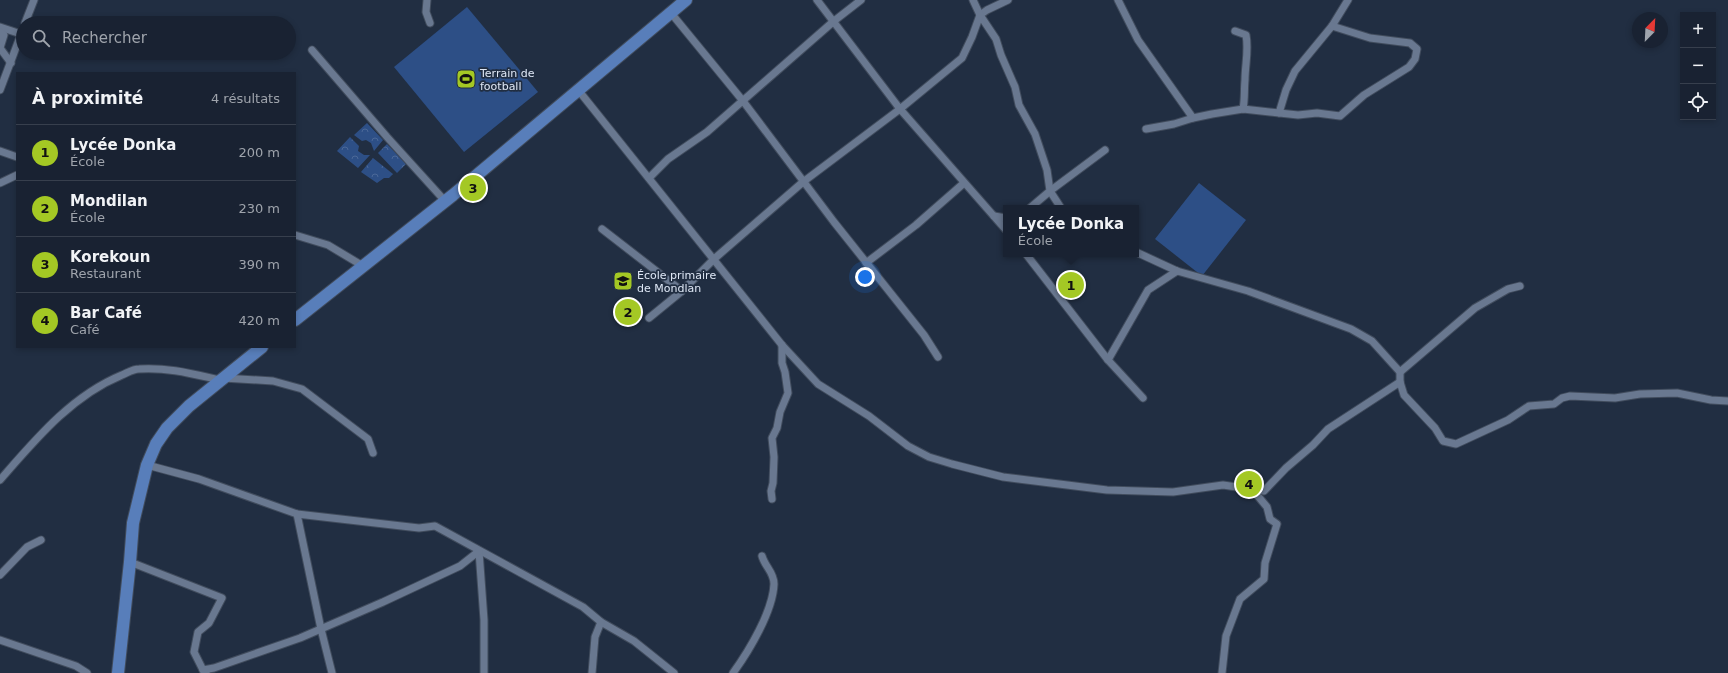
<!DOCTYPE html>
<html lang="fr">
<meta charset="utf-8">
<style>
body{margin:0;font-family:"DejaVu Sans",sans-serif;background:#222a3a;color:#f1f3f6}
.controls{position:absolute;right:12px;top:12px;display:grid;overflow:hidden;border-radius:0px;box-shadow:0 2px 6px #0003}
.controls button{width:36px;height:36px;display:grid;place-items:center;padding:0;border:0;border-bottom:1px solid #373f4d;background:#192232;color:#f1f3f6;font:20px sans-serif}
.compass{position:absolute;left:1632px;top:12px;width:36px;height:36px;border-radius:50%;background:#192232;box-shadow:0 2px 6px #0003;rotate:24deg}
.you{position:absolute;left:865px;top:277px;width:14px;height:14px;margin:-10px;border:3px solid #fff;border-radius:50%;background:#1a73e8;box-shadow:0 0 0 6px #1a73e833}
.badge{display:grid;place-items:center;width:26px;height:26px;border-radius:50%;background:#a4c824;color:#111;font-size:13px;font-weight:700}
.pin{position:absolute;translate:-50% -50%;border:2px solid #fff;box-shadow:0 1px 4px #0006}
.popup{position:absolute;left:1003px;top:205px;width:136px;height:52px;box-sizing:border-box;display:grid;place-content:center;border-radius:0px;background:#192232;filter:drop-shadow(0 1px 3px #0005);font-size:13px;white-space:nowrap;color:#9fa4ac}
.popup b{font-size:15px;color:#f1f3f6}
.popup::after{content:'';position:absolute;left:50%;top:100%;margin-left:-8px;border:8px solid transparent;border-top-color:#192232}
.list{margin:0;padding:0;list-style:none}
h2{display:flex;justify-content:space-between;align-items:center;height:52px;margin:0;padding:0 16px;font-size:17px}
h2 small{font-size:13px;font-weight:400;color:#9fa4ac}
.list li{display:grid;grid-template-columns:26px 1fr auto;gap:12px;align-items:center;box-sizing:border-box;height:56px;padding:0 16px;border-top:1px solid #373f4d}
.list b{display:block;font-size:15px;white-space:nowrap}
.list p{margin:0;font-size:13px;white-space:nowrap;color:#9fa4ac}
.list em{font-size:13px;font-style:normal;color:#9fa4ac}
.icon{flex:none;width:22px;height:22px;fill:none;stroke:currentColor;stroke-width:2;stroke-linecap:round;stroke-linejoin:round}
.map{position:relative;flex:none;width:1728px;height:673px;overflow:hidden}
.search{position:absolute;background:#192232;box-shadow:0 2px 6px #0003;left:16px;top:16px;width:280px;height:44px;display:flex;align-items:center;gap:10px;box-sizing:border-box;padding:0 14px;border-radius:22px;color:#9fa4ac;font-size:15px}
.panel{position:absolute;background:#192232;box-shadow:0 2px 6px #0003;left:16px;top:72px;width:280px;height:276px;border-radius:0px}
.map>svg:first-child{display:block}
.park{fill:url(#park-crowns)}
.pitch{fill:#2d4f86}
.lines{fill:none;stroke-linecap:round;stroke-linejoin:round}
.minor-casing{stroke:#414c5d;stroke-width:9}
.primary-casing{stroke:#414c5d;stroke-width:14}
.minor{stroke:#697890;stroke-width:7}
.primary{stroke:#587eba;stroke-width:12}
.labels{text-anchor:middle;stroke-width:3.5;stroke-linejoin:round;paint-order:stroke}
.poi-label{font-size:11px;fill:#dee7f5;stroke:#212e42;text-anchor:start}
</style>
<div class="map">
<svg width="1728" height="673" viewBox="0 0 1728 673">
<defs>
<pattern id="park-crowns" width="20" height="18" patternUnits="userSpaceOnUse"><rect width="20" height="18" fill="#2d4f86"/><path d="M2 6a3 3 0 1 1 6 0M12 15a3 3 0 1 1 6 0" fill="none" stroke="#4b6898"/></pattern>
</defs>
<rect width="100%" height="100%" fill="#212e42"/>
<g class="park">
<polygon points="367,123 383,140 374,151 371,143 366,140 362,141 354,135"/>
<polygon points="350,137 359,146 358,151 364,155 370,155 358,168 337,151"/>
<polygon points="387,144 406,164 397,173 378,153"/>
<polygon points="373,158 393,174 389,178 384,178 377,183 361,172"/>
</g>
<g class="pitch">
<polygon points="467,7 538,92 464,152 394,67"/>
<polygon points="1199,183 1246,220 1202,276 1155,239"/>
</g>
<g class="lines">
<g class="minor-casing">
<g id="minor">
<polyline points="427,0 426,12 430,23"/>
<polyline points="817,0 900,109 1006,230"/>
<polyline points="1008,0 987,10 980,15 996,39 1001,55 1015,87 1019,105 1035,134 1047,170 1050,191 1030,208"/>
<polyline points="1118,0 1138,40 1193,118"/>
<polyline points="671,13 743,101 834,222 924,335 938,357"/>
<polyline points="25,23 34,0"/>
<polyline points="0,27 21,34"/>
<path d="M1235,31L1246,35C1249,50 1245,65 1245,80C1244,90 1245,99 1243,109"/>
<polyline points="0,32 4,35 0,48 11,63"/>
<polyline points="312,50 387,137 445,201"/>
<polyline points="0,90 23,29"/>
<polyline points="579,91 782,345 818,384 869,416 908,446 929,457 952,464 1003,477 1107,490 1173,492 1223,485 1264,491 1286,468 1313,445 1328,429 1400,382"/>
<polyline points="1279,113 1286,90 1295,71 1332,26 1348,0"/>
<polyline points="1146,129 1174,124 1193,118 1212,114 1243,109 1298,115 1317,113 1340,116 1364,95 1409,67 1415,59 1417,49 1410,43 1370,38 1332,26"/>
<polyline points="0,151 17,157"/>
<polyline points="649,178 668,159 707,132 834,21 861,0"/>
<polyline points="0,183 17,175"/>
<polyline points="1061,208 1050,191 1105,150"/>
<polyline points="994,216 1006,218"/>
<polyline points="602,229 682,291"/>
<polyline points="295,235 328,245 363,266"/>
<polyline points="1136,252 1177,271 1248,291 1351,329 1372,341 1400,372 1400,382 1404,395 1435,428 1443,441 1456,444 1508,420 1529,406 1554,404 1562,398 1570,396 1615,398 1640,394 1677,393 1711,400 1728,401"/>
<polyline points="1026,254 1108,360 1143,398"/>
<polyline points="866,263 916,225 964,183"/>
<polyline points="649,318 682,291 714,259 803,182 900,109 962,58 972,37 980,15 973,0"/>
<polyline points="1108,360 1148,290 1177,271"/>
<polyline points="1400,372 1475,308 1508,289 1520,286"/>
<polyline points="223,378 273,381 302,389 368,439 373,453"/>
<polyline points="147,465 199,479 297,514 419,528 435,526 583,607 601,622 634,641 674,673"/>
<path d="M0,480C35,440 71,396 122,375C127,373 133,369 139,369C167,367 193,374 220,380"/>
<polyline points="772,499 771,491 773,483 774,457 772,438 777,428 780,412 788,393 785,372 782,363 782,345"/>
<polyline points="297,514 321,629 332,673"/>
<polyline points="479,551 484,620 484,673"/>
<polyline points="130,562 222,598 209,623 198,632 194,652 203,670"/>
<polyline points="0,575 27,547 41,540"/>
<polyline points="0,640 76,666 87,673"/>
<polyline points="206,673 203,670 214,668 300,638 383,602 460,566 479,551"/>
<polyline points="592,673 595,637 601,622"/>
<path d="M733,673C749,651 773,611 774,584C774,572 765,567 762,556"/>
<polyline points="1222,673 1226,636 1240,599 1264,579 1265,563 1277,524 1270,519 1267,507 1252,489"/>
</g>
</g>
<g class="primary-casing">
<g id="primary">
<polyline points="295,320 453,195 686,0"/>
<polyline points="118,673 130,562 133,523 147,465 156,444 167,428 189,406 262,347"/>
</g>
</g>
<use href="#minor" class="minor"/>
<use href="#primary" class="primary"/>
</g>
<defs>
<g id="stadium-square" transform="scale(1)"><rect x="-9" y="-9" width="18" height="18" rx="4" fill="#a4c824" stroke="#212e42"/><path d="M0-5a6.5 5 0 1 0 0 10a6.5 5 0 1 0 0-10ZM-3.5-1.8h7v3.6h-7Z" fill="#111"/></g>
<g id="school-square" transform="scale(1)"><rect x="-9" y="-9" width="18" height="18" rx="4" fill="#a4c824" stroke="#212e42"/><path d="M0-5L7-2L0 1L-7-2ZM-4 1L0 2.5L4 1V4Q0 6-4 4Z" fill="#111"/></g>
</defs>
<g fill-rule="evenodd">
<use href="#stadium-square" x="466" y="79"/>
<use href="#school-square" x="623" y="281"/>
</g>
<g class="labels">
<g class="poi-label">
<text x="480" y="77">Terrain de<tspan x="480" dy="13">football</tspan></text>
<text x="637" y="279">École primaire<tspan x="637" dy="13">de Mondlan</tspan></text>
</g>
</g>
</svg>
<div class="controls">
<button>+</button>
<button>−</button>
<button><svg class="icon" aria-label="locate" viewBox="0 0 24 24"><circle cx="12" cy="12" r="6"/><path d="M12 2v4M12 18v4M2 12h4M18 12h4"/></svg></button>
</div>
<svg class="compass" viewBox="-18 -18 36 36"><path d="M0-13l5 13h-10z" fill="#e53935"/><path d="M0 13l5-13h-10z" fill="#9fa4ac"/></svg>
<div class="you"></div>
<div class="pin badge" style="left:1071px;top:285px">1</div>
<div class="popup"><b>Lycée Donka</b>École</div>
<div class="pin badge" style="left:628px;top:312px">2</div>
<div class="pin badge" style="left:473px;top:188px">3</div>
<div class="pin badge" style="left:1249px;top:484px">4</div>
<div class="search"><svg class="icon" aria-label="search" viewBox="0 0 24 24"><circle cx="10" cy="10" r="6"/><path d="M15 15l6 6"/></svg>Rechercher</div>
<section class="panel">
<h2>À proximité<small>4 résultats</small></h2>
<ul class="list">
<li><span class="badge">1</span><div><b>Lycée Donka</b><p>École</p></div><em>200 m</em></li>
<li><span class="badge">2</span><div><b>Mondilan</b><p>École</p></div><em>230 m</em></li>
<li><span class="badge">3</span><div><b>Korekoun</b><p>Restaurant</p></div><em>390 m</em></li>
<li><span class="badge">4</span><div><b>Bar Café</b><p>Café</p></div><em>420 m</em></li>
</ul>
</section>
</div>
